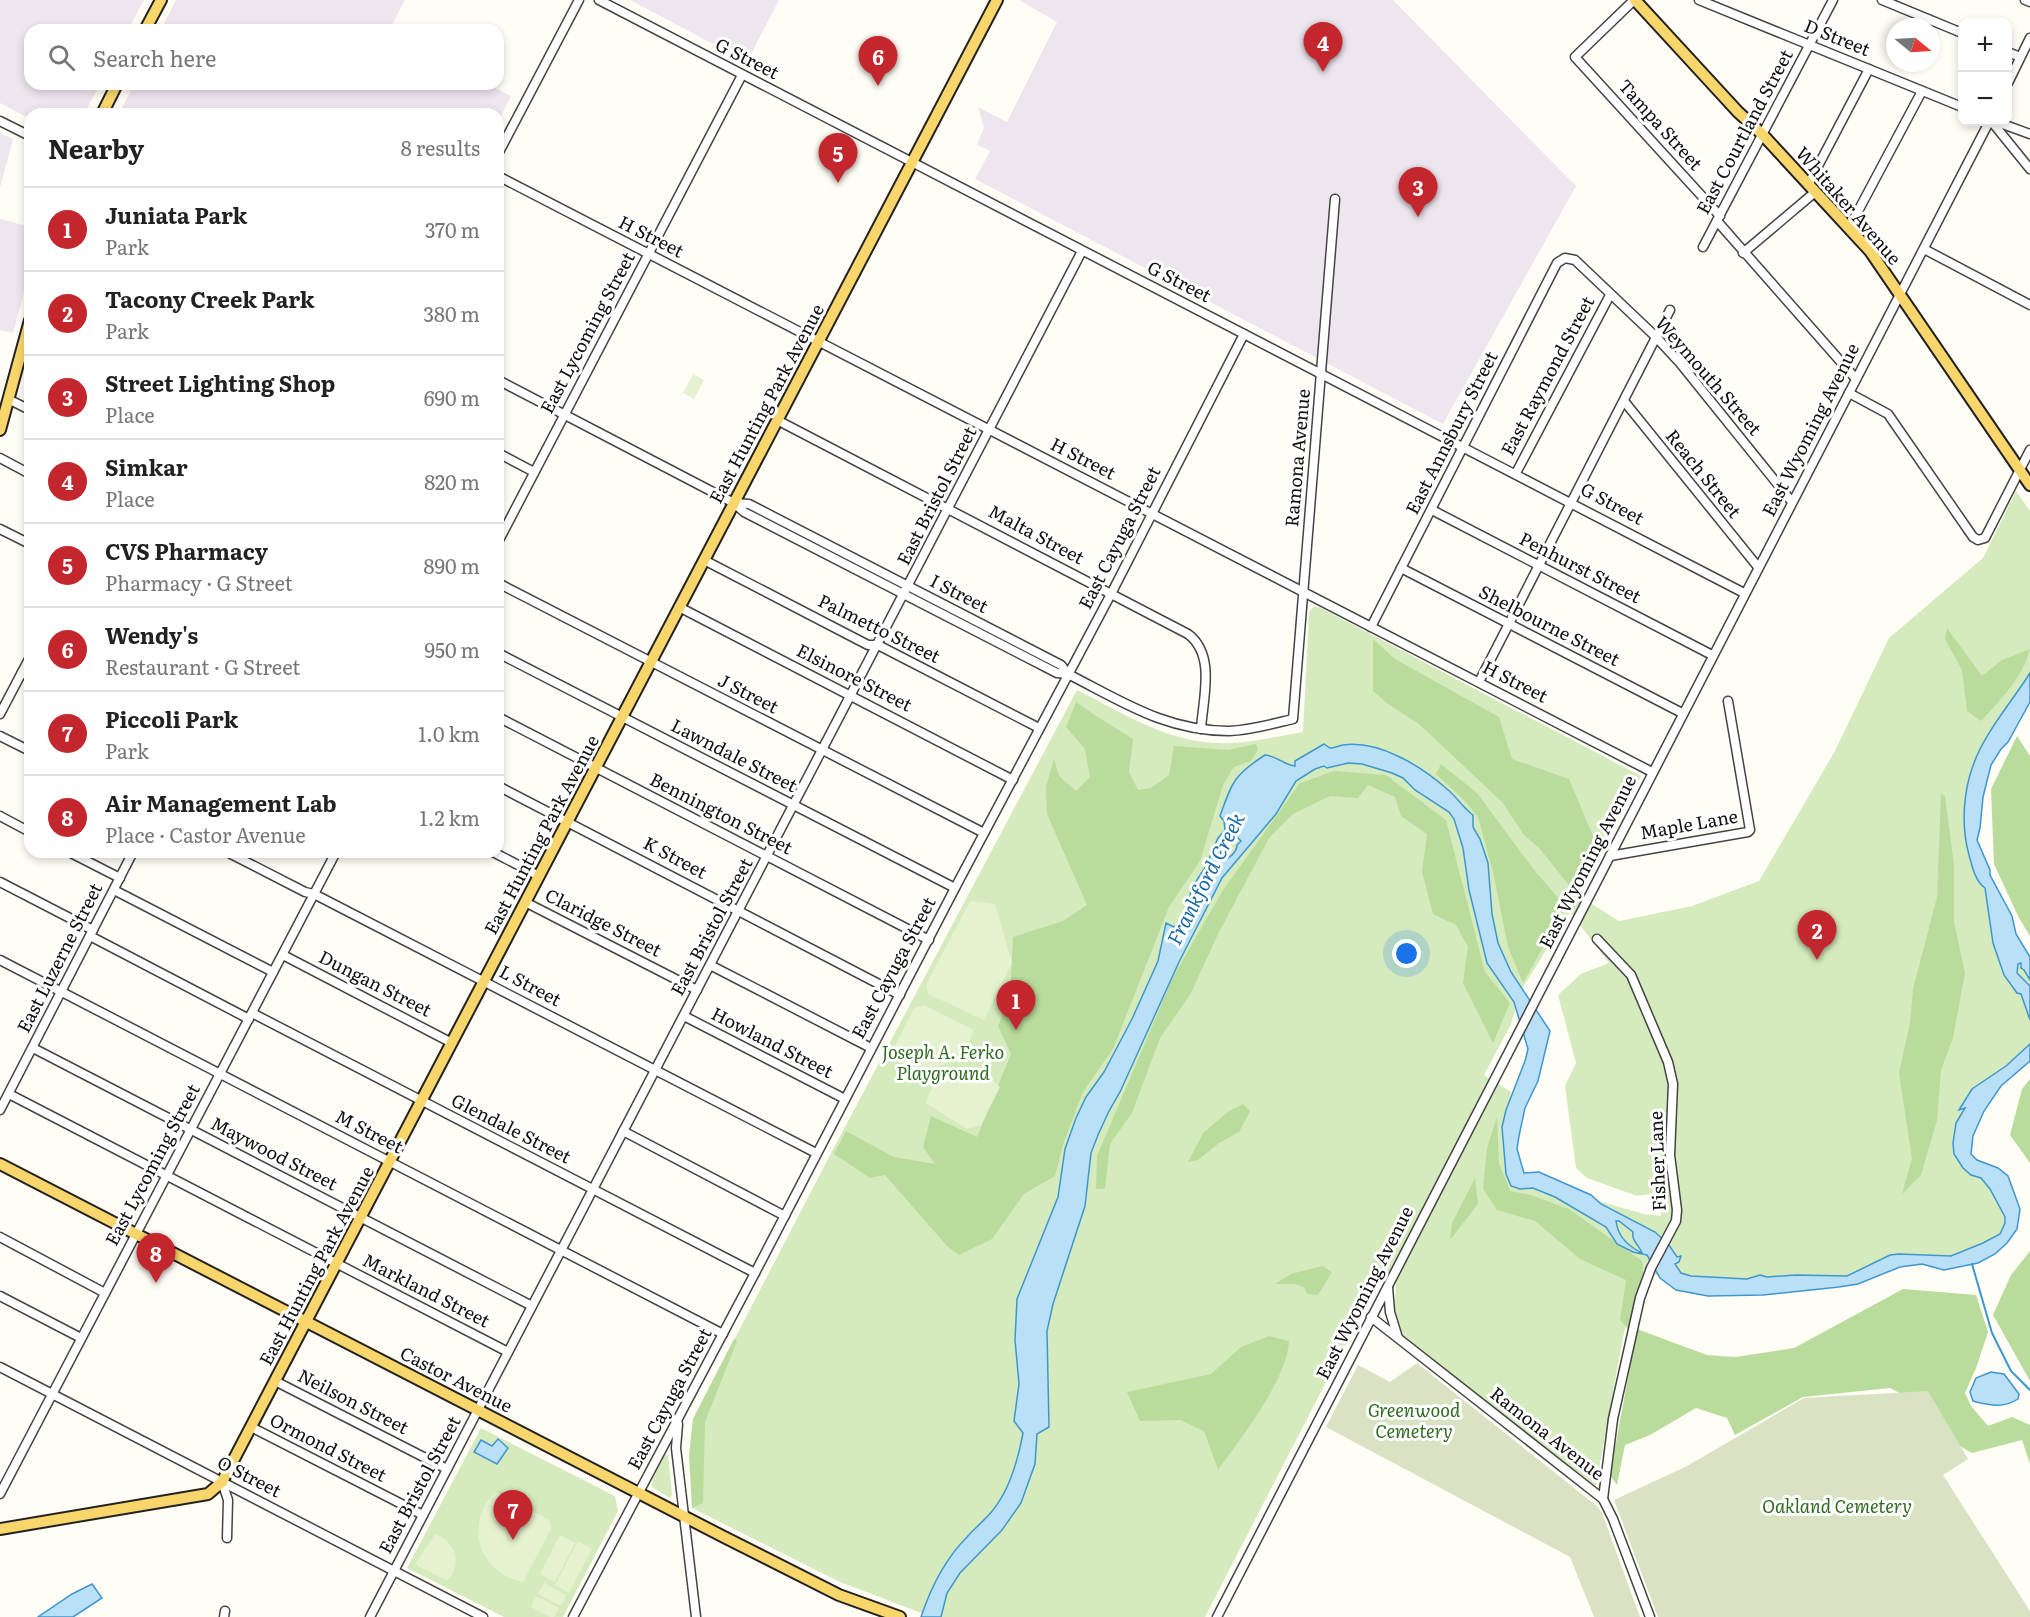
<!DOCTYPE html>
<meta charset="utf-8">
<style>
body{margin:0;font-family:Literata,serif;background:#f6f6f6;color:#222}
.controls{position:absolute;right:18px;top:18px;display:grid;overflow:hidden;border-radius:12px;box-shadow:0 3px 9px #0003}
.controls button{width:54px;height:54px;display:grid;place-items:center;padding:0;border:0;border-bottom:2px solid #e0e0e0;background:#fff;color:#222;font:30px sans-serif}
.compass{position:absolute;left:1886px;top:18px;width:54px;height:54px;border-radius:50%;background:#fff;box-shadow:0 3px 9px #0003;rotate:108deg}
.you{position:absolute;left:1407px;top:954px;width:21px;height:21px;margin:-15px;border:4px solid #fff;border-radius:50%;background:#1a73e8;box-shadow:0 0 0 9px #1a73e833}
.badge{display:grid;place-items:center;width:39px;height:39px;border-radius:50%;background:#c4262e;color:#fff;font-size:20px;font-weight:700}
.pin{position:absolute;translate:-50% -50px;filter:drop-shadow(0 2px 3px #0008)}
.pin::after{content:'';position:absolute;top:32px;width:21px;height:18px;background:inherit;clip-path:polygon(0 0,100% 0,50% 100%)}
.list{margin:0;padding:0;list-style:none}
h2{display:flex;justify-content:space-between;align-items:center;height:78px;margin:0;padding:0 24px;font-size:26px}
h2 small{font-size:20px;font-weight:400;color:#767676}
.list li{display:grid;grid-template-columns:39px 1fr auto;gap:18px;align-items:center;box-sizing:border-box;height:84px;padding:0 24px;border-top:2px solid #e0e0e0}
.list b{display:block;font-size:22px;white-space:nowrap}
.list p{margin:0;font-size:20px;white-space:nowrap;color:#767676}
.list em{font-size:20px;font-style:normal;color:#767676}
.icon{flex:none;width:33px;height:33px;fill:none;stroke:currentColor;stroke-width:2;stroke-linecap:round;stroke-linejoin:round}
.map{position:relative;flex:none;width:2030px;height:1617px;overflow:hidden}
.search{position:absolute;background:#fff;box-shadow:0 3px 9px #0003;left:24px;top:24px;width:480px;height:66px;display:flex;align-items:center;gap:15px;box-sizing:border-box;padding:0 21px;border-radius:18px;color:#767676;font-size:22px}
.panel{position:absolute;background:#fff;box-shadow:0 3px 9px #0003;left:24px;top:108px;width:480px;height:750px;border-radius:18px}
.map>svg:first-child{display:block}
.industrial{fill:#eee6ef}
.green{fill:#d5ebbd;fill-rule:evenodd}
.forest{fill:#b9dc9c}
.cemetery{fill:#d9e3c4}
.pitch{fill:#e6f2cf}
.water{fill:#b9e0f7;stroke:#3f96cf;stroke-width:1.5;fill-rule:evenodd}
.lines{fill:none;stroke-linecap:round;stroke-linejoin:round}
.stream{stroke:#3f96cf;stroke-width:2}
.minor-casing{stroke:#444;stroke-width:11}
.major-casing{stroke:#222;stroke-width:14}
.minor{stroke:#fff;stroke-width:8}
.major{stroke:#f9d66b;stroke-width:10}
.labels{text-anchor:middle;stroke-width:6;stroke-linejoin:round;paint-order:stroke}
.street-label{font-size:18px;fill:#111;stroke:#fff}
.park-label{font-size:18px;font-style:italic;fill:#2f6b1f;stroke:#fff}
.water-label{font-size:20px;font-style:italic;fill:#1768a6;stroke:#fff}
</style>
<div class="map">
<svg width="2030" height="1617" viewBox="0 0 2030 1617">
<rect width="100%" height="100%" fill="#fffdf5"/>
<g class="industrial">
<polygon points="0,0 144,0 128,30 30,30 30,84 100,84 84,114 30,114 30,119 0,103"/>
<polygon points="176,0 405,0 389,30 161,30"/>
<polygon points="630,0 779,0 747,62"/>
<polygon points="1019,0 1393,0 1576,186 1443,424 975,179 990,151 977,145 984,128 978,107 1007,122 1057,22"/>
<polygon points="134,84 487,84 511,96 498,122 498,114 119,114"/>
<polygon points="0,133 13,139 0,188"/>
<polygon points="0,219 30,227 30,270 13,333 0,330"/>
</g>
<g class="green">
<path d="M2016,491L2030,511V685L1985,752L1971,829L2014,937L2026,956L2030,975V1051L1986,1095L1962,1162L2012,1197V1229L1984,1256L1909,1261L1858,1281L1677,1284L1642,1269L1623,1337L1596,1486L1489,1407L1400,1334L1394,1319L1396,1284L1381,1275L1205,1617H932L840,1582L692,1508L693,1419L829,1157L1077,690C1125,714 1173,746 1229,743C1254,742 1279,736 1303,732L1309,612L1313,607H1319L1641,776L1578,895L1619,921L1692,906L1759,881L1835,751L1889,638L1983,558ZM1570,912L1609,963L1581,974L1558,995L1576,1063L1565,1086L1576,1168L1587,1178L1637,1196L1662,1192L1661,1216L1644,1214L1521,1179L1507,1120L1511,1092L1484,1075L1511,1024L1520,992Z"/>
<polygon points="481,1428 615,1496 618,1511 563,1617 504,1617 407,1568"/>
<polygon points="665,1454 668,1455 672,1494 670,1498 651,1486 653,1481 652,1480"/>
</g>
<g class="forest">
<path d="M1947,628L1982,676L2002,660L2030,649C2023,677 2000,701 1981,721L1967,711L1962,670L1945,639Z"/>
<polygon points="1373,639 1395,659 1499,717 1512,759 1569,779 1598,848 1575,893 1540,849 1524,835 1502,802 1419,724 1388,704 1373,691"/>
<polygon points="1076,702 1096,716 1133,739 1129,772 1138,790 1151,788 1169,775 1174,746 1228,750 1256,744 1258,750 1251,761 1234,767 1223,785 1200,861 1169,907 1113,1049 1083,1092 1064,1142 1055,1176 1024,1194 992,1239 959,1255 947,1246 885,1175 870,1178 834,1154 846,1131 894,1157 935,1164 923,1147 931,1116 977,1137 1011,1054 998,1026 1010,998 1013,937 1063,921 1087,905 1047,814 1046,787 1054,759 1059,776 1076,791 1090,777 1085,749 1066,727"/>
<polygon points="2017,736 2030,756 2030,936 2019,918 1994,864 1991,789"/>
<polygon points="1441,764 1477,793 1535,871 1561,901 1563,912 1523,983 1508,947 1493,872 1478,817 1465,801 1436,774"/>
<polygon points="1334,771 1386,775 1446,820 1485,972 1510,1003 1493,1043 1463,983 1468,947 1456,925 1433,914 1422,872 1427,834 1401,816 1395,797 1368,785 1358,798 1330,796 1293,814 1269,838 1218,934 1191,993 1160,1038 1132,1113 1110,1144 1105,1189 1096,1189 1097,1156 1173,977 1223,890 1300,783"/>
<polygon points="1941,794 1945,796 1954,865 1954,922 1965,973 1953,1038 1941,1070 1937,1120 1921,1175 1902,1194 1912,1159 1899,1073 1910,1023 1913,989 1937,897"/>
<polygon points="2030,1079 2030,1163 2010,1135 2022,1089"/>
<polygon points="1243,1104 1250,1111 1239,1132 1219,1143 1198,1160 1188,1162 1203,1133 1229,1111"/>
<polygon points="1497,1117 1499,1163 1510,1191 1531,1195 1569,1209 1642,1261 1644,1275 1628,1329 1620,1320 1626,1280 1580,1259 1535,1221 1497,1210 1483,1189 1487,1148"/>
<polygon points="1475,1178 1478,1204 1450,1240 1452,1223"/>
<polygon points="2030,1251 2030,1381 1993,1315 2011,1275"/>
<polygon points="1322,1266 1332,1272 1318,1295 1307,1294 1304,1287 1294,1284 1275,1284 1291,1274"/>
<polygon points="1903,1289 1976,1295 1988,1332 1976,1368 1965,1393 1971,1406 1988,1426 2012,1417 2030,1425 2030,1464 2022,1440 1972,1453 1942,1436 1924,1406 1890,1388 1803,1397 1735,1435 1727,1418 1696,1408 1650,1435 1625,1445 1617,1485 1610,1475 1637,1329 1707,1355 1735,1357 1794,1348"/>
<path d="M1269,1336L1289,1341C1287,1380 1241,1438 1218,1470L1204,1431L1180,1420L1140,1421L1127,1392L1211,1374L1241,1347Z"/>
<polygon points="734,1339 737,1341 705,1422 703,1503 692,1508 689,1455 693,1419"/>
</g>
<g class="cemetery">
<polygon points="1417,1363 1598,1507 1602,1513 1640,1617 1594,1617 1570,1557 1326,1427 1358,1365 1390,1382"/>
<polygon points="1928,1391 1968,1459 1943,1475 2030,1611 2030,1617 1658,1617 1614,1500 1687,1466 1804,1398"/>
</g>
<g class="pitch">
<polygon points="693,374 704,380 694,399 683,393"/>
<polygon points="970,901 995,904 1012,963 984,1020 928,994 926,985"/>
<path d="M924,1005L974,1030C962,1067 921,1080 890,1056L914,1008Z"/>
<path d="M969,1069L986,1075L1000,1087L981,1125L967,1129L926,1103C931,1082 947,1069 969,1069Z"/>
<path d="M495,1492L549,1520L551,1529L523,1582C478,1573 464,1524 495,1492Z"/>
<path d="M435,1534C457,1542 462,1565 447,1581L418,1566L416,1563Z"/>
<polygon points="560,1535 575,1543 555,1582 540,1574"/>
<polygon points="578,1541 592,1549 569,1593 555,1585"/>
<polygon points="544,1583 566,1595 561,1606 538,1594"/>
<polygon points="536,1596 559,1608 554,1617 550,1617 531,1607"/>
</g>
<g class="water">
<path d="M2030,673V702L2008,742L2001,749L1991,765L1983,797L1980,828L1977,840L1990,870V875L2012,916L2016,934L2030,957V980L2024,970L2021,968V963L2018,964L2017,973L2030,986V1020L2021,994L2017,993L2004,975L1993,943L1985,888C1975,881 1972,866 1969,855C1961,826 1963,791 1974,763C1984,734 2013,700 2030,673Z"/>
<path d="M1324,744L1330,748C1334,748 1338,746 1343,745C1379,740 1421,766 1447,789C1457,797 1463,808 1473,815V827L1480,839L1488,863L1492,914L1498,943L1511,972L1550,1031L1538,1081L1525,1108L1519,1136L1517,1149L1524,1173L1539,1172L1591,1195L1601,1204L1655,1232L1669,1245L1677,1257L1681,1256L1679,1262L1675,1264L1681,1273L1691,1276L1747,1279L1760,1275L1767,1277L1796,1275L1847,1276L1890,1255L1899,1254L1951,1256L1983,1243L2000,1234L2005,1223V1217L1990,1189L1981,1178L1971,1175L1963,1168L1954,1154L1953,1143L1956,1123L1965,1108L1959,1110L1972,1089L2006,1066L2030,1044V1061L2001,1086L1984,1111L1973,1136L1971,1154L1977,1160L1998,1168L2008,1176L2020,1209L2017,1229L2007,1243L1995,1254L1978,1263L1944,1270L1922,1264L1900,1267L1858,1284L1839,1287L1763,1295L1708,1296L1676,1290L1660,1278L1647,1255L1633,1252L1617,1244L1606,1227L1555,1197L1533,1188L1520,1189L1511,1186L1506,1174L1502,1127L1506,1110L1525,1061L1528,1049L1514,1002L1487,963L1469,890L1463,848L1454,819L1449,812L1415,790L1403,778L1392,773L1362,764L1348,763L1327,768L1324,766L1315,769L1296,781L1276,814L1222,878L1179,962L1120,1092L1109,1111L1098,1135L1091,1153L1085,1206L1053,1304L1047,1331L1049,1427L1037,1434L1035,1464L1021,1503L1002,1530L960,1573L947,1593L941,1617H921C931,1587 944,1560 967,1537C975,1528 985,1520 993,1510C1010,1489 1018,1460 1023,1433L1014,1421L1019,1384L1015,1340L1017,1299L1058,1197L1065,1149L1076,1118L1086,1097L1104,1072L1132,1019L1158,961L1166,923L1174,927L1188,913L1191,889L1206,866L1218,838L1225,830L1224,821L1220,816C1232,782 1234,775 1265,755C1277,756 1284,765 1295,766V761ZM1237,837L1241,841L1237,845C1237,852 1229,859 1222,861C1217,848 1225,841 1237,837ZM1616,1221H1619L1633,1232C1631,1241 1640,1246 1642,1253C1628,1246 1618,1237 1616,1221Z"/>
<path d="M1991,1372L2004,1374L2019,1394L2018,1399C2003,1409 1989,1405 1973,1401L1970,1392L1976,1378Z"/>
<polygon points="498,1439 508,1448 497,1464 474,1452 481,1440 492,1446"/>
<polygon points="92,1584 102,1598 73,1617 38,1617 72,1594"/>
</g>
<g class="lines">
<polyline class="stream" points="1972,1264 1992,1333 2011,1371 2030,1390"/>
<g class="minor-casing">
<g id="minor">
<path d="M599,0C980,198 1363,393 1744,593"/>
<polyline points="1634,0 1575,57 1720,216"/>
<polyline points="1699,0 1962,107"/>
<polyline points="1882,0 1962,33"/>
<polyline points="2025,0 2030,2"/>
<polyline points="2008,52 2020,57"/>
<polyline points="2008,83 2030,38"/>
<polyline points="0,121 30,136"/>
<polyline points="1992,122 2030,169"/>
<polyline points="1997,122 2030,134"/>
<polyline points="498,154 579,0"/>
<polyline points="498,176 1652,772"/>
<polyline points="1808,185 1869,69"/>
<polyline points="1717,221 1856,379"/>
<polyline points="1849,228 1922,91"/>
<polyline points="1703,247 1833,0"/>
<polyline points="1924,249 2030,305"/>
<polyline points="1743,253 1814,193"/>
<path d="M498,380L734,503L744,512L1057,673L1068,674C1123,702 1166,731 1229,731C1251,730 1272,724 1293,719L1335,199"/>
<polyline points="1849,393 1888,414 1973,537 1978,540 1985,538 2030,450"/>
<polyline points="8,399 30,410"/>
<polyline points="1624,401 1758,567"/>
<path d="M777,420L1188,634C1216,655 1203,698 1201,729"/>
<polyline points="498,453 534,472"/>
<polyline points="0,458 30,474"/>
<polyline points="1516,473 1610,295"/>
<polyline points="734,503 749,504 1061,665 1068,674"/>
<polyline points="1432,510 1712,655"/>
<polyline points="0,529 30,544"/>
<polyline points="498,542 742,75"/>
<polyline points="704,560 868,645 878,645 1039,728"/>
<polyline points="1401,568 1682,713"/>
<polyline points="498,583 984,833"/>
<polyline points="679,607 1013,780"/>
<polyline points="1371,627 1557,263 1565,258 1575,260 1656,337 1680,363 1792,502"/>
<polyline points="498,653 955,888"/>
<polyline points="22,672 30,677"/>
<polyline points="1479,682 1670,310"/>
<polyline points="0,714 30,657"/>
<polyline points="498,717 929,940"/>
<polyline points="0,736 30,751"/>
<polyline points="498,786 900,995"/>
<polyline points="0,816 30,832"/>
<polyline points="69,852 120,878"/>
<polyline points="227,852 305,892 314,894 816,1153"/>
<polyline points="493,852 539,876"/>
<polyline points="1610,856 1748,832 1750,830 1728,701"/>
<polyline points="0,882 93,930"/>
<polyline points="114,890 273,972"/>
<polyline points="525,902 697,990"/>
<polyline points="90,936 249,1019"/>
<polyline points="1597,939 1631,975 1668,1062 1673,1084 1670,1155 1677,1210 1676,1221 1651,1268 1640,1298 1613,1419 1603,1499"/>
<polyline points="283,955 452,1043"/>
<polyline points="0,960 723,1334"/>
<polyline points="710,965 871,1048"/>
<polyline points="252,1013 755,1273"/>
<polyline points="684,1016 845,1099"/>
<polyline points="33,1048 532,1306"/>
<polyline points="9,1094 508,1352"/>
<polyline points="0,1110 133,852"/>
<polyline points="623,1131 785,1216"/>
<polyline points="0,1237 105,1293"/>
<polyline points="1388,1287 1390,1312 1398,1338"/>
<polyline points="0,1296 81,1338"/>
<polyline points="1371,1317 1603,1499 1613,1519 1650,1617"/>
<polyline points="0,1367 483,1617"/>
<polyline points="275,1381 447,1469"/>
<polyline points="678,1424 676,1448 696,1617"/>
<polyline points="251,1427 423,1515"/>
<polyline points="222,1482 228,1500 227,1538"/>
<polyline points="0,1494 336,852"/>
<polyline points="224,1617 225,1611"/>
<polyline points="370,1617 1082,251"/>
<polyline points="573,1617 755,1273 955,888 1111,594 1244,334"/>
<polyline points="1217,1617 1989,122"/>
</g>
</g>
<g class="major-casing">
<g id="major">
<polyline points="1635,0 1738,112 1762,134 1870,251 2030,485"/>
<polyline points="145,30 161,0"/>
<polyline points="102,114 117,84"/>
<polyline points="0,430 30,320"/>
<polyline points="0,1164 724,1537 839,1595 900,1617"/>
<polyline points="0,1529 208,1494 222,1482 997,0"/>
</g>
</g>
<use href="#minor" class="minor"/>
<use href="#major" class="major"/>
</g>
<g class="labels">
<g class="street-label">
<text transform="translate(1837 38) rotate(22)" y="6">D Street</text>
<text transform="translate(747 59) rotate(27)" y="6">G Street</text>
<text transform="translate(1660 125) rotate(48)" y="6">Tampa Street</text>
<text transform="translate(1745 132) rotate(-62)" y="6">East Courtland Street</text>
<text transform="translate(1848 206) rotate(49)" y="6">Whitaker Avenue</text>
<text transform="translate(651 237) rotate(27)" y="6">H Street</text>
<text transform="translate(1179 282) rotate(27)" y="6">G Street</text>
<text transform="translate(588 333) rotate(-62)" y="6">East Lycoming Street</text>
<text transform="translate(1548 376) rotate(-62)" y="6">East Raymond Street</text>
<text transform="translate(1708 376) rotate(49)" y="6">Weymouth Street</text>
<text transform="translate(767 404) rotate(-62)" y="6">East Hunting Park Avenue</text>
<text transform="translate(1811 430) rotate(-63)" y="6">East Wyoming Avenue</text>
<text transform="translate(1452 433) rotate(-63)" y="6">East Annsbury Street</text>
<text transform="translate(1298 458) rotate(-85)" y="6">Ramona Avenue</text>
<text transform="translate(1083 459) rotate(27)" y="6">H Street</text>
<text transform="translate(1703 474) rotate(51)" y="6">Reach Street</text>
<text transform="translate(937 496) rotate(-63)" y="6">East Bristol Street</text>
<text transform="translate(1612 504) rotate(28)" y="6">G Street</text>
<text transform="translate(1036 535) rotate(28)" y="6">Malta Street</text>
<text transform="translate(1120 538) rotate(-63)" y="6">East Cayuga Street</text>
<text transform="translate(1580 568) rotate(27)" y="6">Penhurst Street</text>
<text transform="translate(959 594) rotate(27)" y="6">I Street</text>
<text transform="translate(1549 626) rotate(27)" y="6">Shelbourne Street</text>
<text transform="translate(879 629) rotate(26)" y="6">Palmetto Street</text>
<text transform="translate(854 678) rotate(27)" y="6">Elsinore Street</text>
<text transform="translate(1515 682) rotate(27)" y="6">H Street</text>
<text transform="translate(748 694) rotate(27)" y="6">J Street</text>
<text transform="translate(734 756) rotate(27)" y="6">Lawndale Street</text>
<text transform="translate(721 814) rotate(27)" y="6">Bennington Street</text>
<text transform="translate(1689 825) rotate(-10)" y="6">Maple Lane</text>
<text transform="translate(542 835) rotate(-62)" y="6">East Hunting Park Avenue</text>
<text transform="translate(675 858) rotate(28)" y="6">K Street</text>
<text transform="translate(1588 862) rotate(-63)" y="6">East Wyoming Avenue</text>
<text transform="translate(603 923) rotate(27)" y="6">Claridge Street</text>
<text transform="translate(712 927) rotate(-62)" y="6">East Bristol Street</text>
<text transform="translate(60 958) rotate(-63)" y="6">East Luzerne Street</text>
<text transform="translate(894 968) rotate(-62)" y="6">East Cayuga Street</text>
<text transform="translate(375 984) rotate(27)" y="6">Dungan Street</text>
<text transform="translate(530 986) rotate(28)" y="6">L Street</text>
<text transform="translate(772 1043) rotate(27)" y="6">Howland Street</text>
<text transform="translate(511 1129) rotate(27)" y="6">Glendale Street</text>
<text transform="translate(369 1132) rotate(27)" y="6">M Street</text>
<text transform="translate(274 1154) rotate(27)" y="6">Maywood Street</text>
<text transform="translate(1658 1161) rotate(-92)" y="6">Fisher Lane</text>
<text transform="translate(153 1165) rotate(-62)" y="6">East Lycoming Street</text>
<text transform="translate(317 1266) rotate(-62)" y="6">East Hunting Park Avenue</text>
<text transform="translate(426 1291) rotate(27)" y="6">Markland Street</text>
<text transform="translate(1365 1293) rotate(-63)" y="6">East Wyoming Avenue</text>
<text transform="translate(456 1380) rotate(27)" y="6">Castor Avenue</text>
<text transform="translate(670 1399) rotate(-62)" y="6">East Cayuga Street</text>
<text transform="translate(353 1402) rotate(27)" y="6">Neilson Street</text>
<text transform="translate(1547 1434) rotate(38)" y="6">Ramona Avenue</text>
<text transform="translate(328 1448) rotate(27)" y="6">Ormond Street</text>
<text transform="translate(249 1477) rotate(27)" y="6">O Street</text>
<text transform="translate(420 1485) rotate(-62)" y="6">East Bristol Street</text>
</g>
<g class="park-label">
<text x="943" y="1059">Joseph A. Ferko<tspan x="943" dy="21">Playground</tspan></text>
<text x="1414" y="1417">Greenwood<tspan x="1414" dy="21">Cemetery</tspan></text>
<text x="1837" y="1513">Oakland Cemetery</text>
</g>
<g class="water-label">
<text transform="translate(1206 879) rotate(-63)" y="7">Frankford Creek</text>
</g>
</g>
</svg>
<div class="controls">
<button>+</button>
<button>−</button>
</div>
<svg class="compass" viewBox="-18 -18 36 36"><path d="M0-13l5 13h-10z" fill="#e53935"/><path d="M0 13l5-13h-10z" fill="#767676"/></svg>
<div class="you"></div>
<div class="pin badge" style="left:1016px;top:1030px">1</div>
<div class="pin badge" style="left:1817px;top:960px">2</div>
<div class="pin badge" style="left:1418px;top:217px">3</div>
<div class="pin badge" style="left:1323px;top:72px">4</div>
<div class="pin badge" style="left:838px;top:183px">5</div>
<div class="pin badge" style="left:878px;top:86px">6</div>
<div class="pin badge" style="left:513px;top:1540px">7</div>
<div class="pin badge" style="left:156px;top:1283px">8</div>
<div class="search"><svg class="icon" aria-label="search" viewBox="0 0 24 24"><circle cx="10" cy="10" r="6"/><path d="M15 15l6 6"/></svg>Search here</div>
<section class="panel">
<h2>Nearby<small>8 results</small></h2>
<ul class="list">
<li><span class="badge">1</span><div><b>Juniata Park</b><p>Park</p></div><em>370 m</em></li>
<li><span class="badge">2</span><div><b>Tacony Creek Park</b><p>Park</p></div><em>380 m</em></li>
<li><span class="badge">3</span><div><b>Street Lighting Shop</b><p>Place</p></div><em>690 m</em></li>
<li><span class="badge">4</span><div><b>Simkar</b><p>Place</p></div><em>820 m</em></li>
<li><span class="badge">5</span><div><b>CVS Pharmacy</b><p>Pharmacy · G Street</p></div><em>890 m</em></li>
<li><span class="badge">6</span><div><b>Wendy's</b><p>Restaurant · G Street</p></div><em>950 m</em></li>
<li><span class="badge">7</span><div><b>Piccoli Park</b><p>Park</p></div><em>1.0 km</em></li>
<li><span class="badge">8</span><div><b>Air Management Lab</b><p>Place · Castor Avenue</p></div><em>1.2 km</em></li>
</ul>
</section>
</div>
